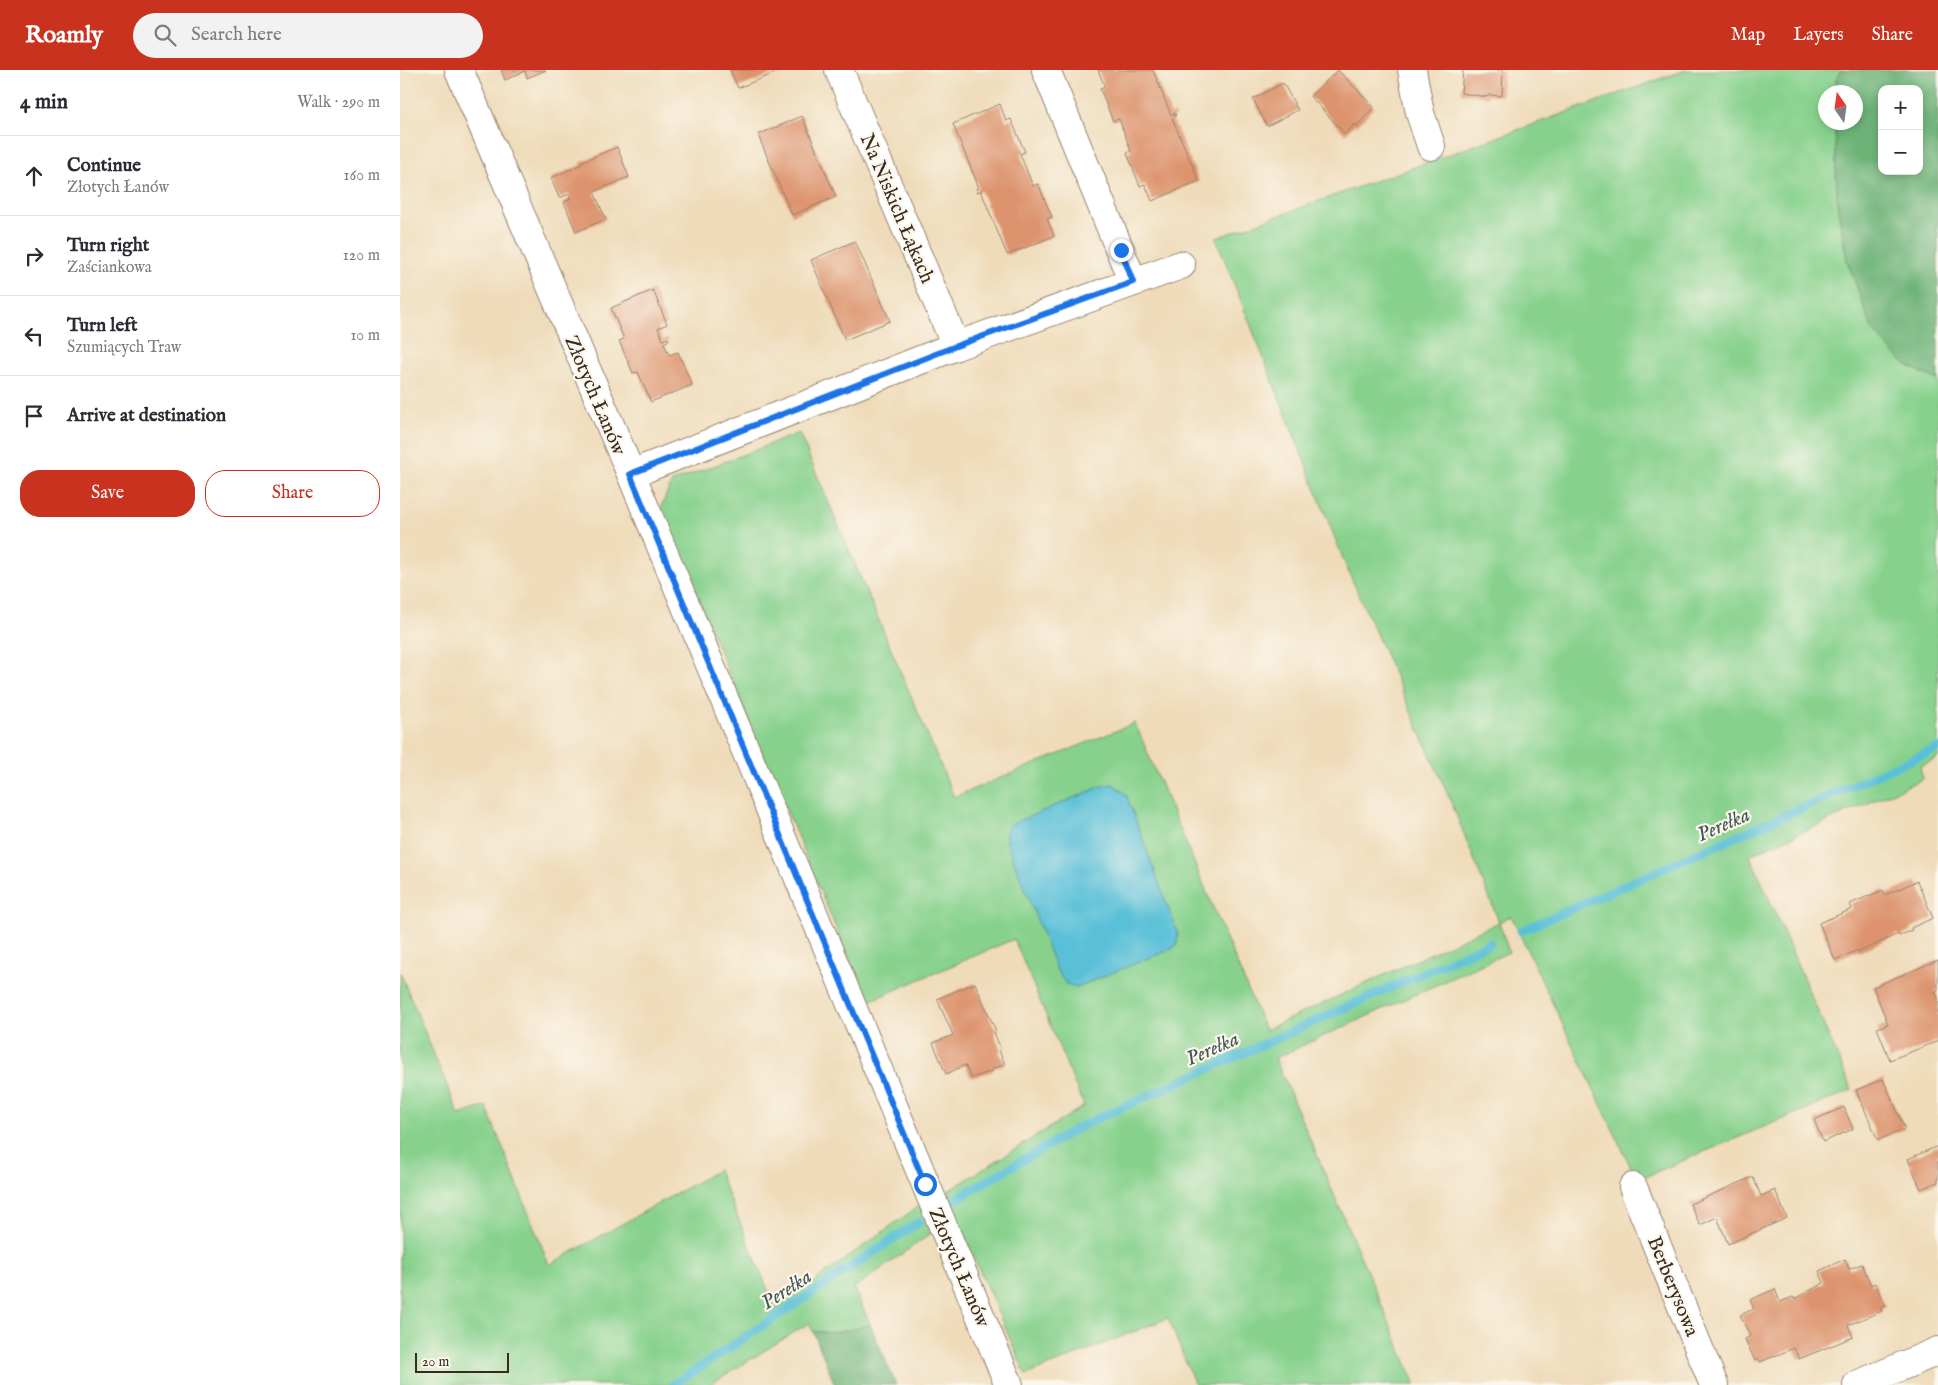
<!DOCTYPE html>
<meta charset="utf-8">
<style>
body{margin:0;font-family:"IM FELL English",serif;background:#f2f2f3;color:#2b2b33}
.controls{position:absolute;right:15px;top:15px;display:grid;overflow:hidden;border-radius:10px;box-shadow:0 2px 8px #0003}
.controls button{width:45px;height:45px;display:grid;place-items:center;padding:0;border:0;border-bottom:1px solid #e1e1e2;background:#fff;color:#2b2b33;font:25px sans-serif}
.compass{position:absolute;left:1418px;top:15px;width:45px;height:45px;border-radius:50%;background:#fff;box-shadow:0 2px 8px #0003;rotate:347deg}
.scale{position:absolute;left:15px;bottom:12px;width:94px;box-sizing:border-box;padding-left:5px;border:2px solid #3b2a1e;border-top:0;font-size:14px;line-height:18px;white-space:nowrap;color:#3b2a1e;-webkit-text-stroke:4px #fbf7ec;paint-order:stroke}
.stop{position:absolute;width:15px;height:15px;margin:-11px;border:4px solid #1a73e8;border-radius:50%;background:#fff}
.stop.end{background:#1a73e8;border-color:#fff;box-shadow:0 1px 5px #0008}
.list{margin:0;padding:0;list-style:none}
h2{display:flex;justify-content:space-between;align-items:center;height:65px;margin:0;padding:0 20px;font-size:21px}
h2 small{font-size:16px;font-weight:400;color:#7c7c81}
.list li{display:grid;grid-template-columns:32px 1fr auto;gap:15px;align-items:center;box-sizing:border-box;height:80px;padding:0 20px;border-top:1px solid #e1e1e2}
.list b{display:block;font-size:19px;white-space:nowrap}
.list p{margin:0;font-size:16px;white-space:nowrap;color:#7c7c81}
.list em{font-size:16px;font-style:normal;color:#7c7c81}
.actions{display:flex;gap:10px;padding:15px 20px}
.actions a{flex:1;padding:11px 0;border:1px solid #c8321e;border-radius:20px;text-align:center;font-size:18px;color:#c8321e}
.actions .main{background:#c8321e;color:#fff}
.icon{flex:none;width:28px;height:28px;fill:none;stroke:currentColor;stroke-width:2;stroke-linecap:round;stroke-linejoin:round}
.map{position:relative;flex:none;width:1538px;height:1315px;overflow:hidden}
header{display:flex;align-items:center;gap:30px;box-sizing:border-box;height:70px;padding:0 25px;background:#c8321e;color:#fff}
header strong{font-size:24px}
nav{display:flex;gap:28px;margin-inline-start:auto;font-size:18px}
.search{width:350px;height:45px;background:#f2f2f3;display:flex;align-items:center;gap:12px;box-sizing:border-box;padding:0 18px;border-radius:28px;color:#7c7c81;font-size:19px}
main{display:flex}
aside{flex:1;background:#fff}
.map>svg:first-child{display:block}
.green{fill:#87d18d;stroke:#617e56}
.forest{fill:#6db378;stroke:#546e4b;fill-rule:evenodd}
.water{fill:#5ac0d8;stroke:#4a757b}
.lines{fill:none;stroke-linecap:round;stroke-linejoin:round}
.stream{stroke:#5ac0d8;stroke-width:9}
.building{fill:#dd946e}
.street-casing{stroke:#95826c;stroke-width:30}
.street{stroke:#fff;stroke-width:28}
.route{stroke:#1a73e8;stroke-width:6}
.labels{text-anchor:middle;stroke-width:4.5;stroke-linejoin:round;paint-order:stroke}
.street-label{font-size:20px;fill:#3b2a1e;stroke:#fbf7ec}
.water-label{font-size:21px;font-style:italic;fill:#445756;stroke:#fbf7ec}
</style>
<header>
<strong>Roamly</strong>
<div class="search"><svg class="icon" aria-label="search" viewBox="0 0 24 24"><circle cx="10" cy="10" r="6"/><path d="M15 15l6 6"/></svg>Search here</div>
<nav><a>Map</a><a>Layers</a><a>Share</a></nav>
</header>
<main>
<aside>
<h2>4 min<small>Walk · 290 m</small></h2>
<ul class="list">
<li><svg class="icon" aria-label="ahead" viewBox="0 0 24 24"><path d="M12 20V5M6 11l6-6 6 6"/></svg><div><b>Continue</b><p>Złotych Łanów</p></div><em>160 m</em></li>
<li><svg class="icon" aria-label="right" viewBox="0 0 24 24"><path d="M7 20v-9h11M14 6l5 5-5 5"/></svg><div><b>Turn right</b><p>Zaściankowa</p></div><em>120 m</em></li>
<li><svg class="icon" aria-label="left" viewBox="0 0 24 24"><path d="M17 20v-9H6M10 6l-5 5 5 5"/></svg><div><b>Turn left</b><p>Szumiących Traw</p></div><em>10 m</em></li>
<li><svg class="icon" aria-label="arrive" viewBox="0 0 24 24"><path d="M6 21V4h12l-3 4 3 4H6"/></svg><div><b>Arrive at destination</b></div></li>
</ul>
<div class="actions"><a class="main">Save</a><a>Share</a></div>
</aside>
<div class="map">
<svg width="1538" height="1315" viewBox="0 0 1538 1315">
<rect width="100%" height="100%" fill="#fbf7ec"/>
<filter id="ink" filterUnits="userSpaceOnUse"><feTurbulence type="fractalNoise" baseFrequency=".02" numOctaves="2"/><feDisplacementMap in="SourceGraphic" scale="10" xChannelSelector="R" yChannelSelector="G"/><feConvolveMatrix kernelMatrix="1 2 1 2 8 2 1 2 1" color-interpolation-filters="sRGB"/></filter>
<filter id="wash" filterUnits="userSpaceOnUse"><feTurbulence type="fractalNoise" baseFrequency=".0096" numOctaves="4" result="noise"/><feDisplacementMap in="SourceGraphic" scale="20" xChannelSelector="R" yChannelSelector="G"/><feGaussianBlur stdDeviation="1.12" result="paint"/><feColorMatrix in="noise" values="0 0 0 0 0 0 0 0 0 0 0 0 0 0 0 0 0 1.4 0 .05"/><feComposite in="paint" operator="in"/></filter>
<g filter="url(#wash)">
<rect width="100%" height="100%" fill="#efdbba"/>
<g class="green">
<polygon points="1285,0 1441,0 1436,10 1436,22 1426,22 1426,52 1435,53 1438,139 1447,190 1459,223 1510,297 1538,310 1538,688 1520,696 1523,709 1350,785 1452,1020 1237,1110 1111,846 1099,852 1109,882 875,988 1016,1315 795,1315 768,1248 626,1305 545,1123 684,1036 614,869 467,932 260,439 272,412 399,363 554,727 735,653 865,960 1099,852 1052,734 946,496 816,168"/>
<path d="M0,902L59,1045L86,1036L149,1195L318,1100L376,1239L520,1135L533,1162L454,1218L470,1254C450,1260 433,1265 413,1261L409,1253L309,1315H0Z"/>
</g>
<g class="forest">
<path d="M1441,0H1538V310L1510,297L1500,290L1472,259L1447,190L1438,139L1436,102L1435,53L1456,52V22H1436V10ZM1482,19H1519V101H1482Z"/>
<path d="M470,1254L496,1315H435L413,1261C433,1265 450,1260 470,1254Z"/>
</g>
<polygon class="water" points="713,714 726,724 778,864 777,875 769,880 677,917 666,914 657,901 609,779 605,764 609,755 702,716"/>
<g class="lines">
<g class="stream">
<polyline points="1121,861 1538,678"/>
<polyline points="554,1130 685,1054 1090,873"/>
<polyline points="273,1315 519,1152"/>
</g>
</g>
<g id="blocks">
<g class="building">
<polygon points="101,0 146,0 127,8 125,1 105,10"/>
<polygon points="330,0 382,0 338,18"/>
<polygon points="698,0 753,0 771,45 775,43 775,45 776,46 772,48 799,111 752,131 745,114 740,116 727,83 731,81 719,49 713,51 700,19 705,17"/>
<polygon points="938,0 974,37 957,56 955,54 945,64 910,26"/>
<polygon points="1063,0 1103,0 1102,26 1089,25 1087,27 1061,23"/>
<polygon points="883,13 898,40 867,56 853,29"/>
<polygon points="600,34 606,51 611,49 625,82 620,84 633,116 638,114 652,147 647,149 654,166 607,185 581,121 577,122 576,119 579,118 553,54"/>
<polygon points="402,46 436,127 392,145 358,65"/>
<polygon points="217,77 229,107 194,122 206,149 176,162 164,132 170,129 169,124 159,128 151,108 182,94 181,92"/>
<polygon points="455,171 490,251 445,270 411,190"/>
<polygon points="253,220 267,254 258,258 263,270 268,268 269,270 264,273 269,285 278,282 292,315 251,332 238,302 233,303 219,271 224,269 211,238"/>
<polygon points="1517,811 1533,848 1511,858 1512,860 1499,866 1498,864 1459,882 1458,880 1435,890 1419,853 1452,839 1450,834 1466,827 1483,820 1485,825"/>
<polygon points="1538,890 1538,920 1535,921 1538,927 1538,971 1490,990 1477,958 1488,954 1473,917"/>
<polygon points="575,913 596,961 594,962 601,980 599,981 605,994 592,999 593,1001 571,1008 565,995 546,1004 533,973 553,965 537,929"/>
<polygon points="1483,1009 1505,1059 1478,1070 1456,1020"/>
<polygon points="1444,1037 1453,1059 1423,1072 1414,1050"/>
<polygon points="1538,1076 1538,1112 1521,1119 1508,1089"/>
<polygon points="1353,1107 1361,1126 1375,1120 1387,1148 1328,1174 1317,1147 1300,1155 1290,1134"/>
<polygon points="1445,1189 1449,1199 1462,1194 1471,1215 1475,1213 1485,1236 1481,1238 1482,1241 1448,1255 1453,1267 1399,1289 1394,1278 1360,1292 1359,1289 1355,1291 1345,1269 1350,1266 1340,1245 1354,1239 1350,1230 1375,1219 1380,1232 1393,1227 1394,1229 1424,1213 1419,1201"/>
</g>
</g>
</g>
<g filter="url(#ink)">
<use href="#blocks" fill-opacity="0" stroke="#95826c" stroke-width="1"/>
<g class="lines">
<g class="street-casing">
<g id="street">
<polyline points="59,0 231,404 609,1315"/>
<polyline points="439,0 556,276"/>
<polyline points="646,0 733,212"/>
<polyline points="1012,0 1020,43 1031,76"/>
<polyline points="231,404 556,276 781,195"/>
<polyline points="1233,1117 1314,1315"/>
<polyline points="1457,1315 1538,1281"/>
</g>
</g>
<use href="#street" class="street"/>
</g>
</g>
<g class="lines" filter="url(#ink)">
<polyline class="route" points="525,1114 230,404 556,276 733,212 721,180"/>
</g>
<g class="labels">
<g class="street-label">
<text transform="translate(498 138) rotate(67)" y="7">Na Niskich Łąkach</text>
<text transform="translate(196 325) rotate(67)" y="7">Złotych Łanów</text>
<text transform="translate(560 1197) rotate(67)" y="7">Złotych Łanów</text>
<text transform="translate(1274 1216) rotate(68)" y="7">Berberysowa</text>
</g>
<g class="water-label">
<text transform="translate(1323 754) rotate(-24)" y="7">Perełka</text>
<text transform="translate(812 978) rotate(-24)" y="7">Perełka</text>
<text transform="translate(386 1219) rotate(-33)" y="7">Perełka</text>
</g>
</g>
</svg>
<div class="controls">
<button>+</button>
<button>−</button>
</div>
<svg class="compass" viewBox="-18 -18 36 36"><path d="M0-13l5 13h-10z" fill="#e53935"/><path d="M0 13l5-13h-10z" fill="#7c7c81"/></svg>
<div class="scale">20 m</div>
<div class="stop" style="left:525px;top:1114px"></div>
<div class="stop end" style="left:721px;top:180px"></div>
</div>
</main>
